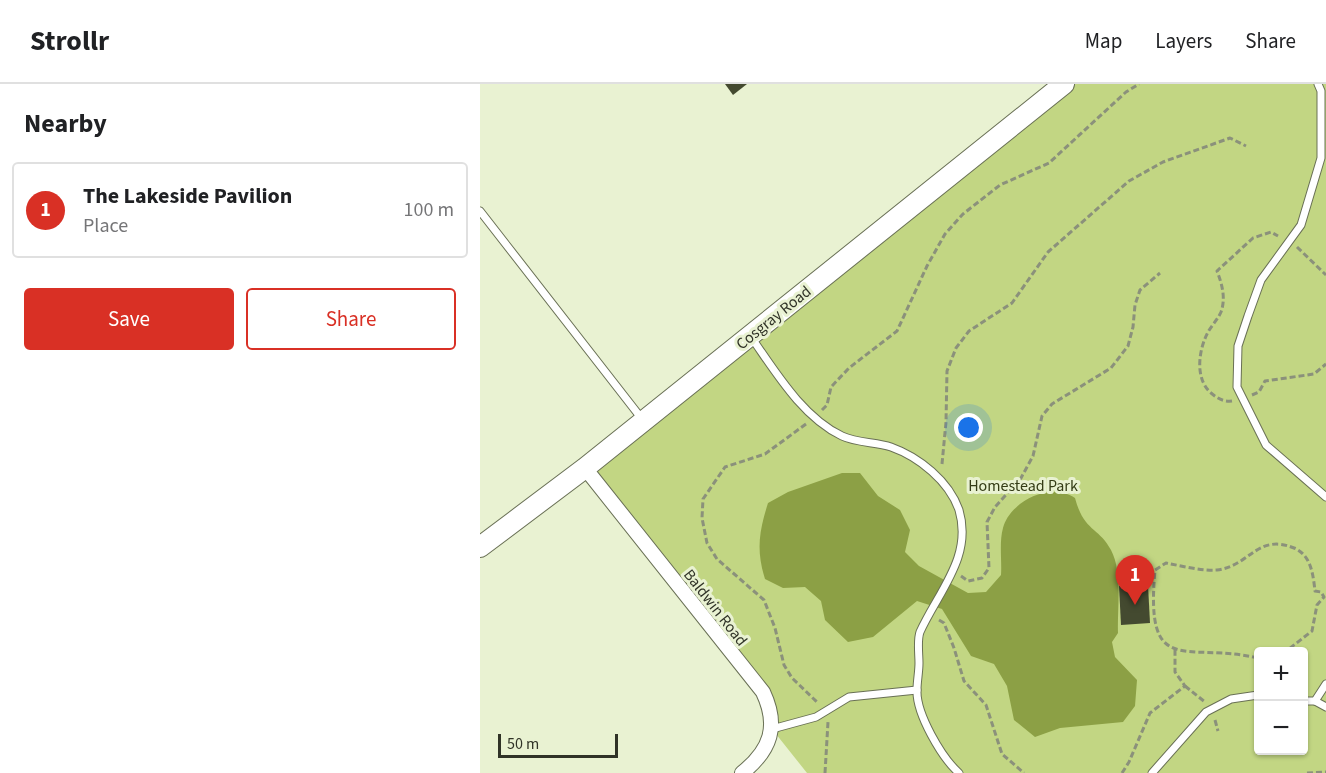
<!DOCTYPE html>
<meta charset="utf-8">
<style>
body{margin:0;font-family:"Source Sans 3",sans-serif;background:#f6f6f6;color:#202124}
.controls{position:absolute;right:18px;bottom:18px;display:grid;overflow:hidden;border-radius:6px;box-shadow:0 2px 4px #0004}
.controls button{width:54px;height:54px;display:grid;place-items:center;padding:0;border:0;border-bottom:2px solid #e0e0e0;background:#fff;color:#202124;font:30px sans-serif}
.scale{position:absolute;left:18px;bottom:15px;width:120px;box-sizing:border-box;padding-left:6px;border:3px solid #303327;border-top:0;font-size:16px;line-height:21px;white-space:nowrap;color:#303327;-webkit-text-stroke:4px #e9f2d2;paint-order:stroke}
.you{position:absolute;left:489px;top:344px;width:21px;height:21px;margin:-15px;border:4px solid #fff;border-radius:50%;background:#1a73e8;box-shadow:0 0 0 9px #1a73e833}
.badge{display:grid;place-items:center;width:39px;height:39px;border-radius:50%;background:#d93025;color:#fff;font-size:20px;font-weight:700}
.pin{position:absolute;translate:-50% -50px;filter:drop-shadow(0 2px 3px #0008)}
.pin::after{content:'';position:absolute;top:32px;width:21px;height:18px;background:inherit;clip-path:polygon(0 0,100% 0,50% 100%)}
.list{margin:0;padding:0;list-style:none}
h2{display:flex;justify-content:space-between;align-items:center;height:78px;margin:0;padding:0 24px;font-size:26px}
h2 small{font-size:20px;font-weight:400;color:#757577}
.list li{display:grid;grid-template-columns:39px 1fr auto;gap:18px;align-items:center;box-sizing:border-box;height:96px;margin:0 12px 12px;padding:0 12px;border:2px solid #e0e0e0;border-radius:6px}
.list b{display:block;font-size:22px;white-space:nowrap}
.list p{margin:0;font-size:20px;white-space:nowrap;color:#757577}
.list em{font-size:20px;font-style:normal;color:#757577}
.actions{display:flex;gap:12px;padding:18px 24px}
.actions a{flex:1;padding:14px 0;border:2px solid #d93025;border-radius:6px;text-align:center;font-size:21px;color:#d93025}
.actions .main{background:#d93025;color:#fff}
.map{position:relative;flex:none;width:846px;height:689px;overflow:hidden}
header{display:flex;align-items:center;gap:36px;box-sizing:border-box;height:84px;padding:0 30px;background:#fff;border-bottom:2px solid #e0e0e0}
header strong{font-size:28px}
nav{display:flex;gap:33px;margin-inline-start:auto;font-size:21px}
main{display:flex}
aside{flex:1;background:#fff}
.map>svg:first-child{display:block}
.green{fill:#c2d683;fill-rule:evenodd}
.water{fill:#8ca045}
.building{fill:#444a30}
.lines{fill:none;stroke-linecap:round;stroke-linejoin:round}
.service-casing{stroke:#697055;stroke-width:9}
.minor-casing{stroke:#697055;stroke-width:16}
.secondary-casing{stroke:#697055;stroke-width:22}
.path{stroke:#8b917b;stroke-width:3;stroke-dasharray:6 3;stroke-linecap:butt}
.service{stroke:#fff;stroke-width:7}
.minor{stroke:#fff;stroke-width:14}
.secondary{stroke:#fff;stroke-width:20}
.labels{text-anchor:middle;stroke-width:6;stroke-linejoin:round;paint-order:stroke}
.street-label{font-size:16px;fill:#303327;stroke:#e9f2d2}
.park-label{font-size:16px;fill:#343c16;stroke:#e9f2d2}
</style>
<header>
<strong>Strollr</strong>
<nav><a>Map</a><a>Layers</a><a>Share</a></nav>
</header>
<main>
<aside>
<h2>Nearby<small></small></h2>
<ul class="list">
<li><span class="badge">1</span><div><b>The Lakeside Pavilion</b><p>Place</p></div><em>100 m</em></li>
</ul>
<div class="actions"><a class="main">Save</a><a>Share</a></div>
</aside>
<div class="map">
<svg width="846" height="689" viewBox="0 0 846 689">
<rect width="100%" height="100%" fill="#e9f2d2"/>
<path class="green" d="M584,0H846V689H327L292,645L291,626L105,384ZM778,568H824V666H778Z"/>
<path class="water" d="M362,389H380L398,412L420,426L430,446L425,468L439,482L488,509L506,508L521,491C522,477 519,458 523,444C530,417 571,397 595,414C604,448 619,443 631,466C643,489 637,524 638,549L632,558L635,573L657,596L655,622L643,638L580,644L555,653L534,636L527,602L514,580L491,572L462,525L437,517L393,553L368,558L345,536L341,517L325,503L303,504L285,495C276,466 279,448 288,419L308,408Z"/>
<g class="building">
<polygon points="245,0 267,0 253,11"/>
<polygon points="668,501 670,539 641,541 639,502"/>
</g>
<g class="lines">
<g class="service-casing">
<g id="service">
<polyline points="838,0 841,7 841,74 821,141 781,196 768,232 758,262 757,303 786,361 846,413"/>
<polyline points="0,127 162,335"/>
<path d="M271,253C295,287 322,333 362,352C377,359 396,358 411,363C439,373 469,397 479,426C493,473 458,508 440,548C437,556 439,570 439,579C439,588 437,597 437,606C436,630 462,674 479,689"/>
<polyline points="824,617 835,617 846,600"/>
<polyline points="835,617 846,623"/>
<polyline points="292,645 336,633 369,613 437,606"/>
<polyline points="672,689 726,628 751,615 778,611"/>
</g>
</g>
<g class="minor-casing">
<path id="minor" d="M105,384L283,608C299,642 291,666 262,689"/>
</g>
<g class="secondary-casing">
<polyline id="secondary" points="0,463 105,384 584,0"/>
</g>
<g class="path">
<polyline points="817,163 846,191"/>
<polyline points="772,311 779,308 785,297 834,290 846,280"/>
<path d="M752,317C743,318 737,314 731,309C714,294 719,265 728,248C732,241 738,235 741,228C746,214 742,200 737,187L773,154L791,148L798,152"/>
<polyline points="342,326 347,321 351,303 369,284 417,247 447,182 465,150 483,130 520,101 569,79 646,8 659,0"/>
<polyline points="326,340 285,370 245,383 223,415 222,434 227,459 237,475 284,516 295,544 304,581 312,594 338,619"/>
<polyline points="462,380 466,338 467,287 476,264 489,247 532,219 568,168 649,97 683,78 750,54 766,62"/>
<polyline points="481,492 488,497 502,494 509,484 507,438 515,423 541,394 553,372 562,332 572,320 631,284 648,262 653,243 655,221 660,206 680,189"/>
<polyline points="459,536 464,539 474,564 484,597 506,621 522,670 544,689"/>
<path d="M778,574C705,557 665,596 675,486L686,479C702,482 721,487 737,486C770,482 777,449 814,464C831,471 833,490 835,507L841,508L844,513L837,521L832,547L805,568"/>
<polyline points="705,602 725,618"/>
<polyline points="735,636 738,647"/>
<polyline points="345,689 348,638"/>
<polyline points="642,689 649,678 670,629 705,602 695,588 695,565"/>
<polyline points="827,689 846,688"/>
</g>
<use href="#service" class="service"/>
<use href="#minor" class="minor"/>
<use href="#secondary" class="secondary"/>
</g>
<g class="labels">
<g class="street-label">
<text transform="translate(293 233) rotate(-39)" y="6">Cosgray Road</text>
<text transform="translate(236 523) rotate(52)" y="6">Baldwin Road</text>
</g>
<g class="park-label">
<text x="543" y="407">Homestead Park</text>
</g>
</g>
</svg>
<div class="controls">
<button>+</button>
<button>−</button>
</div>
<div class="scale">50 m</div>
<div class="you"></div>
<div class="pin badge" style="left:655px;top:521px">1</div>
</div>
</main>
